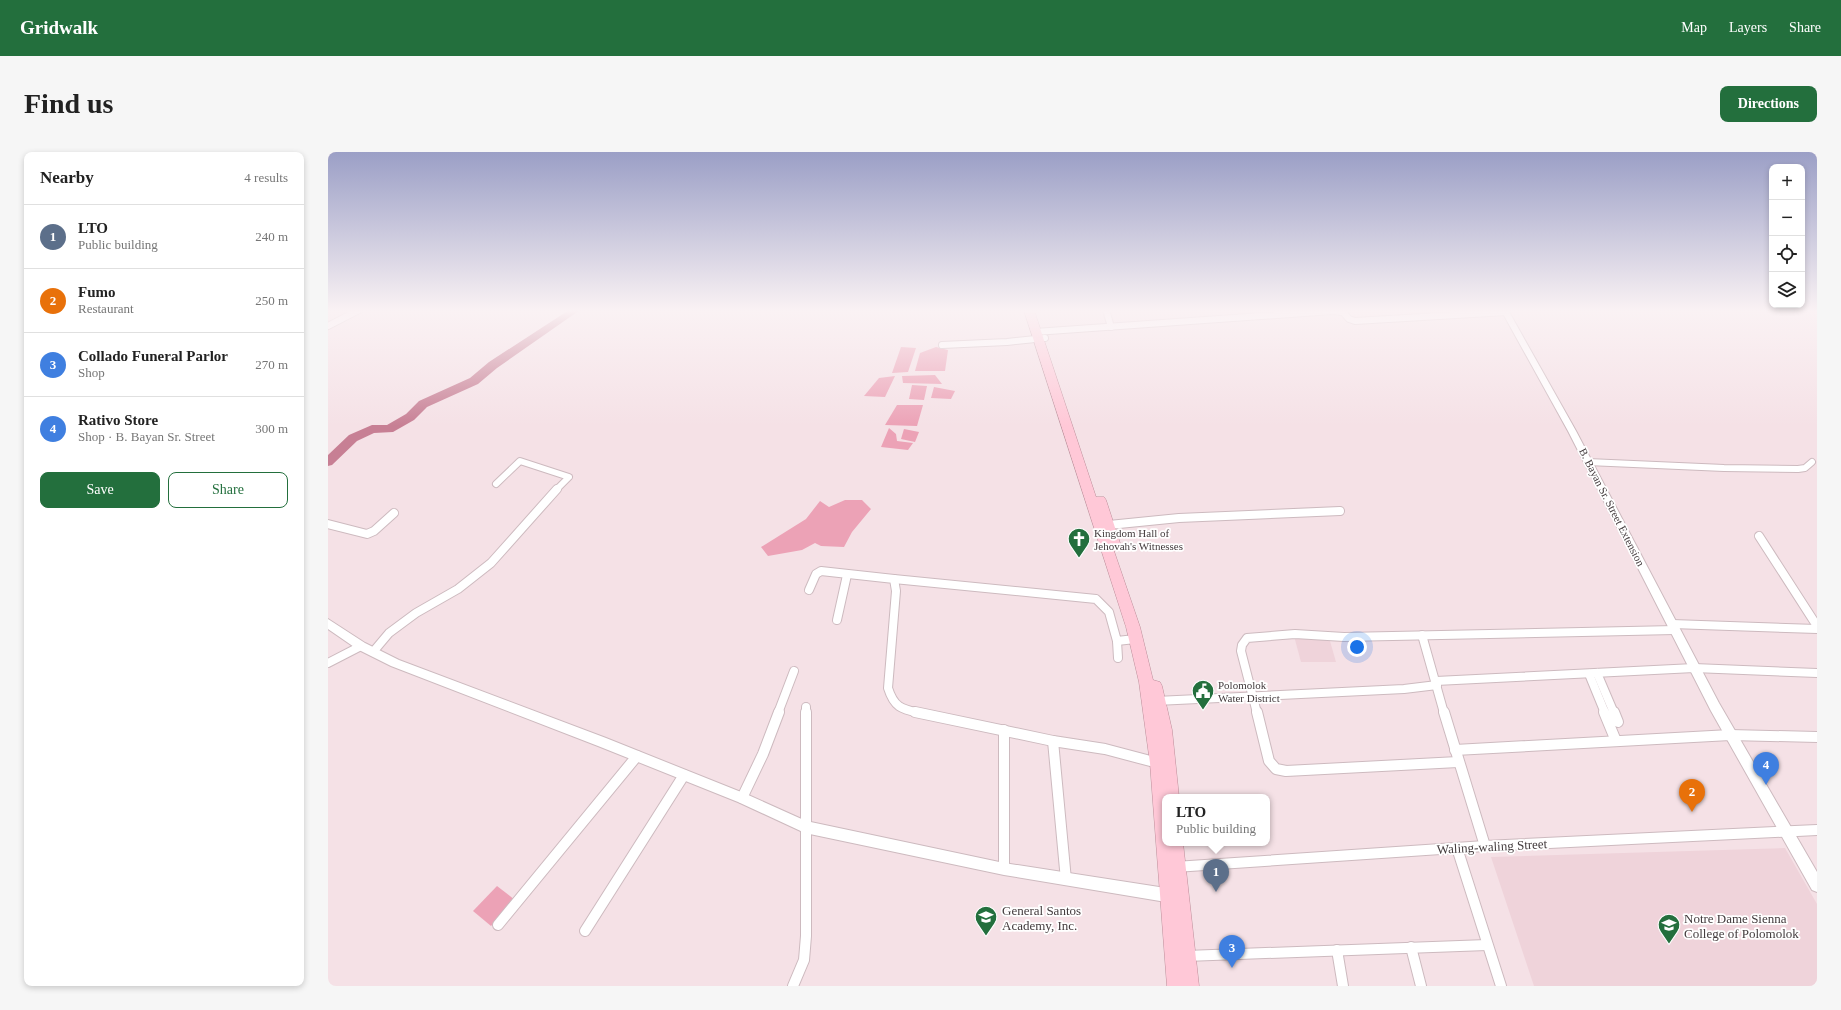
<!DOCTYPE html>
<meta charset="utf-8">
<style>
body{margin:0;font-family:"Times New Roman",serif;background:#f6f6f6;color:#222}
.controls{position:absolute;right:12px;top:12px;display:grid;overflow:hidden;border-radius:8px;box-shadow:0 2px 6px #0003}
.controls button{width:36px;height:36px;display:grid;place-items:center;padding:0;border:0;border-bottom:1px solid #e0e0e0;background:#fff;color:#222;font:20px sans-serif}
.you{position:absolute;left:1029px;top:495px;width:14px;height:14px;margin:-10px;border:3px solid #fff;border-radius:50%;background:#1a73e8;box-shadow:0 0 0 6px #1a73e833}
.badge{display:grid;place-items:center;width:26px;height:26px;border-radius:50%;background:#236f3d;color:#fff;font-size:13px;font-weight:700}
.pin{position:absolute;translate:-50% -33px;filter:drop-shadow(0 1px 2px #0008)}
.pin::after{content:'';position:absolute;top:21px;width:14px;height:12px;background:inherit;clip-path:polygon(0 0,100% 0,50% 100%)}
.popup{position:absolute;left:834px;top:642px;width:108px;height:52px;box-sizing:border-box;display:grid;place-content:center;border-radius:8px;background:#fff;filter:drop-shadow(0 1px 3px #0005);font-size:13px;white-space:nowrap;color:#767676}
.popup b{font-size:15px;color:#222}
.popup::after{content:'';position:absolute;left:50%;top:100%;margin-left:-8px;border:8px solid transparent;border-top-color:#fff}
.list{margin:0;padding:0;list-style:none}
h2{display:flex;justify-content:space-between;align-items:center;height:52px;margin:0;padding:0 16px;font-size:17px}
h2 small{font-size:13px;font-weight:400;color:#767676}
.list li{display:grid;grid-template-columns:26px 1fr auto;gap:12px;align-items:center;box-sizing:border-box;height:64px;padding:0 16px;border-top:1px solid #e0e0e0}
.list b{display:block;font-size:15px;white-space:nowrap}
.list p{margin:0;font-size:13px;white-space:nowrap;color:#767676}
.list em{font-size:13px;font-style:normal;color:#767676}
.actions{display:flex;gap:8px;padding:12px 16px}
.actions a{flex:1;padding:9px 0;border:1px solid #236f3d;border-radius:8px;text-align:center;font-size:14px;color:#236f3d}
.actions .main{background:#236f3d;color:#fff}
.icon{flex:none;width:22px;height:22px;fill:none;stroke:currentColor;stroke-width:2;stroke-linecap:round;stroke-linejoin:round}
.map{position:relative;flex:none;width:1489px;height:834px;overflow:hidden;border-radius:8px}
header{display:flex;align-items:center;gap:24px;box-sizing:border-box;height:56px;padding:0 20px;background:#236f3d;color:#fff}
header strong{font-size:19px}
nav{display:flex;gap:22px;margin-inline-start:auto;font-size:14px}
.intro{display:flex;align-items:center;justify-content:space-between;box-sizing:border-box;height:96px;padding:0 24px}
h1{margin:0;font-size:28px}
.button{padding:10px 18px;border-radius:8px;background:#236f3d;color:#fff;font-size:14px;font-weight:700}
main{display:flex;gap:24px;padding:0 24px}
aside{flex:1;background:#fff;border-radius:8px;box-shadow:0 2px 6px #0003}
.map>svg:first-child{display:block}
.built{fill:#efd3da}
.green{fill:#eca2b6}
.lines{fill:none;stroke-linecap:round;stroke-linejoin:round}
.river{fill:#c77f94;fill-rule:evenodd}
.minor-far2-casing{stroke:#cdbabf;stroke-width:8}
.minor-far1-casing{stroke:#cdbabf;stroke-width:10}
.minor-casing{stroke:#cdbabf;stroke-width:12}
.tertiary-casing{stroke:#cdbabf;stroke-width:2}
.trunk-casing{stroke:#bd8e9a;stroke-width:1}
.minor-far2{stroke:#fff;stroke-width:6}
.minor-far1{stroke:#fff;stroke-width:8}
.minor{stroke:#fff;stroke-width:10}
.tertiary{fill:#fff;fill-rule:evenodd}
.trunk{fill:#ffc8d7;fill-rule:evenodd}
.labels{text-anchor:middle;stroke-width:3.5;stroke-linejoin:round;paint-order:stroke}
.street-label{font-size:11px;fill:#423a3c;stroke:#fff}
.poi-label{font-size:11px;fill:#423a3c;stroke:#fff;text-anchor:start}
.near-street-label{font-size:13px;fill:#423a3c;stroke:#fff}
.near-poi-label{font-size:13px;fill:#423a3c;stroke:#fff;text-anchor:start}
</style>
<header>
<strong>Gridwalk</strong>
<nav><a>Map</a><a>Layers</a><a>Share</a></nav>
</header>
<div class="intro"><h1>Find us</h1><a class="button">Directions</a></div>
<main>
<aside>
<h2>Nearby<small>4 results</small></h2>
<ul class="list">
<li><span class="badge" style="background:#5c6f8a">1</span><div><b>LTO</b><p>Public building</p></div><em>240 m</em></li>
<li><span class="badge" style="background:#e8710a">2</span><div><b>Fumo</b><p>Restaurant</p></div><em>250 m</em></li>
<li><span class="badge" style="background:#3f7fe0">3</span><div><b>Collado Funeral Parlor</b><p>Shop</p></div><em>270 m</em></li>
<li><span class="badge" style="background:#3f7fe0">4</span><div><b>Rativo Store</b><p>Shop · B. Bayan Sr. Street</p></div><em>300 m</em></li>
</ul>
<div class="actions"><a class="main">Save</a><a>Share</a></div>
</aside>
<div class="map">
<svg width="1489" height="834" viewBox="0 0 1489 834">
<rect width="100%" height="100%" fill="#f5e1e6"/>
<g class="built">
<polygon points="1000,482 1008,510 973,510 966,484"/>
<polygon points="1457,696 1489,752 1489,834 1206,834 1163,705"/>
</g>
<g class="green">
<polygon points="573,195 588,196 580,220 564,221"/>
<polygon points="608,195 620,198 617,219 587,219 592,201"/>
<polygon points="607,223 614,232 575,231 574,224"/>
<polygon points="567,224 557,245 536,244 551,226"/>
<polygon points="584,233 599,234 596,248 581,247"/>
<polygon points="606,235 627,239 623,247 603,246"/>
<polygon points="569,253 595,253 589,274 557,273"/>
<polygon points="561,276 568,282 569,289 585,291 580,298 553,295"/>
<polygon points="576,277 591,280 587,290 573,287"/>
<polygon points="517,348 534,348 543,357 524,380 516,395 493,394 487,391 474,398 440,404 433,395 478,367 492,349 501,355"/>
<polygon points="169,734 187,748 163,774 145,759"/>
</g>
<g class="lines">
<polygon class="river" points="241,158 252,158 169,216 150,232 99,255 86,268 65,280 46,281 29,289 4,313 0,314 0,303 21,283 44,273 59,273 78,262 91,249 142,226 161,210"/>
<g class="minor-far2-casing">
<g id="minor-far2">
<polyline points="778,158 783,175"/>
<polyline points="0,174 31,158"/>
<polyline points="707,180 1004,159 1015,160 1021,167 1027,169 1178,160"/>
<polyline points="614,193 679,190 717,186"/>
<polyline points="1260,310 1396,316 1470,317 1477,316 1484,310"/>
<polyline points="168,332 192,309 241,325 228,338"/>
</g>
</g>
<g class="minor-far1-casing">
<g id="minor-far1">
<polyline points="0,372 39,382 46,379 66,361"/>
<polyline points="781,373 851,366 1012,359"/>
<polyline points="1431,384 1489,474"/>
<polyline points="566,427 768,447 781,460 789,489 807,487"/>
<path d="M481,438L488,422L493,419L566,427L568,439L560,536C566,555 573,557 591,561"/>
<polyline points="509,468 519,423"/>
<polyline points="1344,472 1489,477"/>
<polyline points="1094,483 1116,561"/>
<polyline points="789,489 790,506"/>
<polyline points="45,500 61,481 88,461 130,437 163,411 229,337"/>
<polyline points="0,511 33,494"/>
<polyline points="1269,521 1286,561"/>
<polyline points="1261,522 1277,561"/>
<polyline points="1108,529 1366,516 1489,521"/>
<polyline points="828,549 1076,537 1109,533"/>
<polyline points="478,555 478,561"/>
<polyline points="450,561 466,519"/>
<polyline points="929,561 913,499 914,493 919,486 967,482 1016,485 1347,478"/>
</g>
</g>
<g class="minor-casing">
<g id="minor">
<polyline points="587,560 725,589"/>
<polyline points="929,560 941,609 948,617 958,619 1130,610"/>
<polyline points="1116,560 1157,694"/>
<polyline points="1276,560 1288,589"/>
<polyline points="1286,560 1290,570"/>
<polyline points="676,578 676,717"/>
<polyline points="1127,598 1402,583 1489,585"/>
<polyline points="414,646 435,602 451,560"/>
<polyline points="1129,696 1173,834"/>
<polyline points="847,715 1157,694 1489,678"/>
<polyline points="738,728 725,589 777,597 830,611"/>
<polyline points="170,773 309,604"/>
<polyline points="257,779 356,623"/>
<polyline points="1083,795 1093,834"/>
<polyline points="1009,798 1015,834"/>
<polyline points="858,804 1159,793"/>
<polyline points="465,834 476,808 478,784 478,560"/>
</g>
</g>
<g class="tertiary-casing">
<g id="tertiary">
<polygon points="1173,158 1180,158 1248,279 1391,551 1489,720 1489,740 1484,738 1383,559 1240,279"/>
<polygon points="0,467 37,491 71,508 278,586 418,642 478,669 676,711 844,737 849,739 851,744 849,749 844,751 676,723 477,681 410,650 270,594 63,514 29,497 0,477"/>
</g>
</g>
<g class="trunk-casing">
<polygon id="trunk" points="696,158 706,158 768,345 776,345 778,348 793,394 791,397 786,399 812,475 825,528 832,530 834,534 844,578 851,645 837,645 837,691 855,691 871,834 839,834 822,611 811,530 798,475"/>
</g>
<use href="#minor-far2" class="minor-far2"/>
<use href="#minor-far1" class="minor-far1"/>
<use href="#minor" class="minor"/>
<use href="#tertiary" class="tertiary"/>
<use href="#trunk" class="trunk"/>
</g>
<linearGradient id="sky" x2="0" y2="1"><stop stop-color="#9b9fc6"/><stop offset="0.58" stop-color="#faf2f4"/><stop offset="1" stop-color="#faf2f4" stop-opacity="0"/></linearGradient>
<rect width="1489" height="274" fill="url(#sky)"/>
<defs>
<g id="church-pin" transform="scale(1.15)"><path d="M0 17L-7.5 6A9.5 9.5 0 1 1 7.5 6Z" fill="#236f3d" stroke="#fff"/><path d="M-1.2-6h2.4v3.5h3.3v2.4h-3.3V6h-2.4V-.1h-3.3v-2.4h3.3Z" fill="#fff"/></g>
<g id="civic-pin" transform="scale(1.15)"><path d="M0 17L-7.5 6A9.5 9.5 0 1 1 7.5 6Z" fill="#236f3d" stroke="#fff"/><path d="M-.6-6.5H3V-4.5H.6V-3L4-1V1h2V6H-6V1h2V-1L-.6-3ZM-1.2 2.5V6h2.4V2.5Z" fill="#fff"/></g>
<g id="school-pin" transform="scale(1.15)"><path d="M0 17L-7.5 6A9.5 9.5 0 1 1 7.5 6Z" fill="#236f3d" stroke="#fff"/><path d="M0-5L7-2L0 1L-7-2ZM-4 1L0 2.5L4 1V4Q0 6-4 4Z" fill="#fff"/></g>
<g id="university-pin" transform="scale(1.15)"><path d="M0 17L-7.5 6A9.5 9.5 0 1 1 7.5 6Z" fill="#236f3d" stroke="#fff"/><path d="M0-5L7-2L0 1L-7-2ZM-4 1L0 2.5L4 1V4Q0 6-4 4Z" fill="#fff"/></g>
</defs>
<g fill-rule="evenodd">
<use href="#church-pin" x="751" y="387"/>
<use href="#civic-pin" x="875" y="539"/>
<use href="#school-pin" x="658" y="765"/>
<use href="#university-pin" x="1341" y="773"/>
</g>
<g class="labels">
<g class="street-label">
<text transform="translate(1284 355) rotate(63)" y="4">B. Bayan Sr. Street Extension</text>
</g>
<g class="poi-label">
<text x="766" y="385">Kingdom Hall of<tspan x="766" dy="13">Jehovah's Witnesses</tspan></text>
<text x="890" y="537">Polomolok<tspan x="890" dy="13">Water District</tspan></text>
</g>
<g class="near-street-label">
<text transform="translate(1164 694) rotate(-3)" y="5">Waling-waling Street</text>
</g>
<g class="near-poi-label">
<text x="674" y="763">General Santos<tspan x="674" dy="15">Academy, Inc.</tspan></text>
<text x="1356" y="771">Notre Dame Sienna<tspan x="1356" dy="15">College of Polomolok</tspan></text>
</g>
</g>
</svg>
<div class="controls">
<button>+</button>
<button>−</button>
<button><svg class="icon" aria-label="locate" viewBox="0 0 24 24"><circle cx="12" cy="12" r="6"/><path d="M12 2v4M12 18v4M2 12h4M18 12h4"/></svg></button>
<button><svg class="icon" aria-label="layers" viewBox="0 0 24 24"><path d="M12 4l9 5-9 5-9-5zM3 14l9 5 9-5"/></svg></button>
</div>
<div class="you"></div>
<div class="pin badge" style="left:888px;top:740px;background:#5c6f8a">1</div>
<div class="popup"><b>LTO</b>Public building</div>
<div class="pin badge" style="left:1364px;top:660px;background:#e8710a">2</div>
<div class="pin badge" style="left:904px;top:816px;background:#3f7fe0">3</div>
<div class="pin badge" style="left:1438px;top:633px;background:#3f7fe0">4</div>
</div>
</main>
